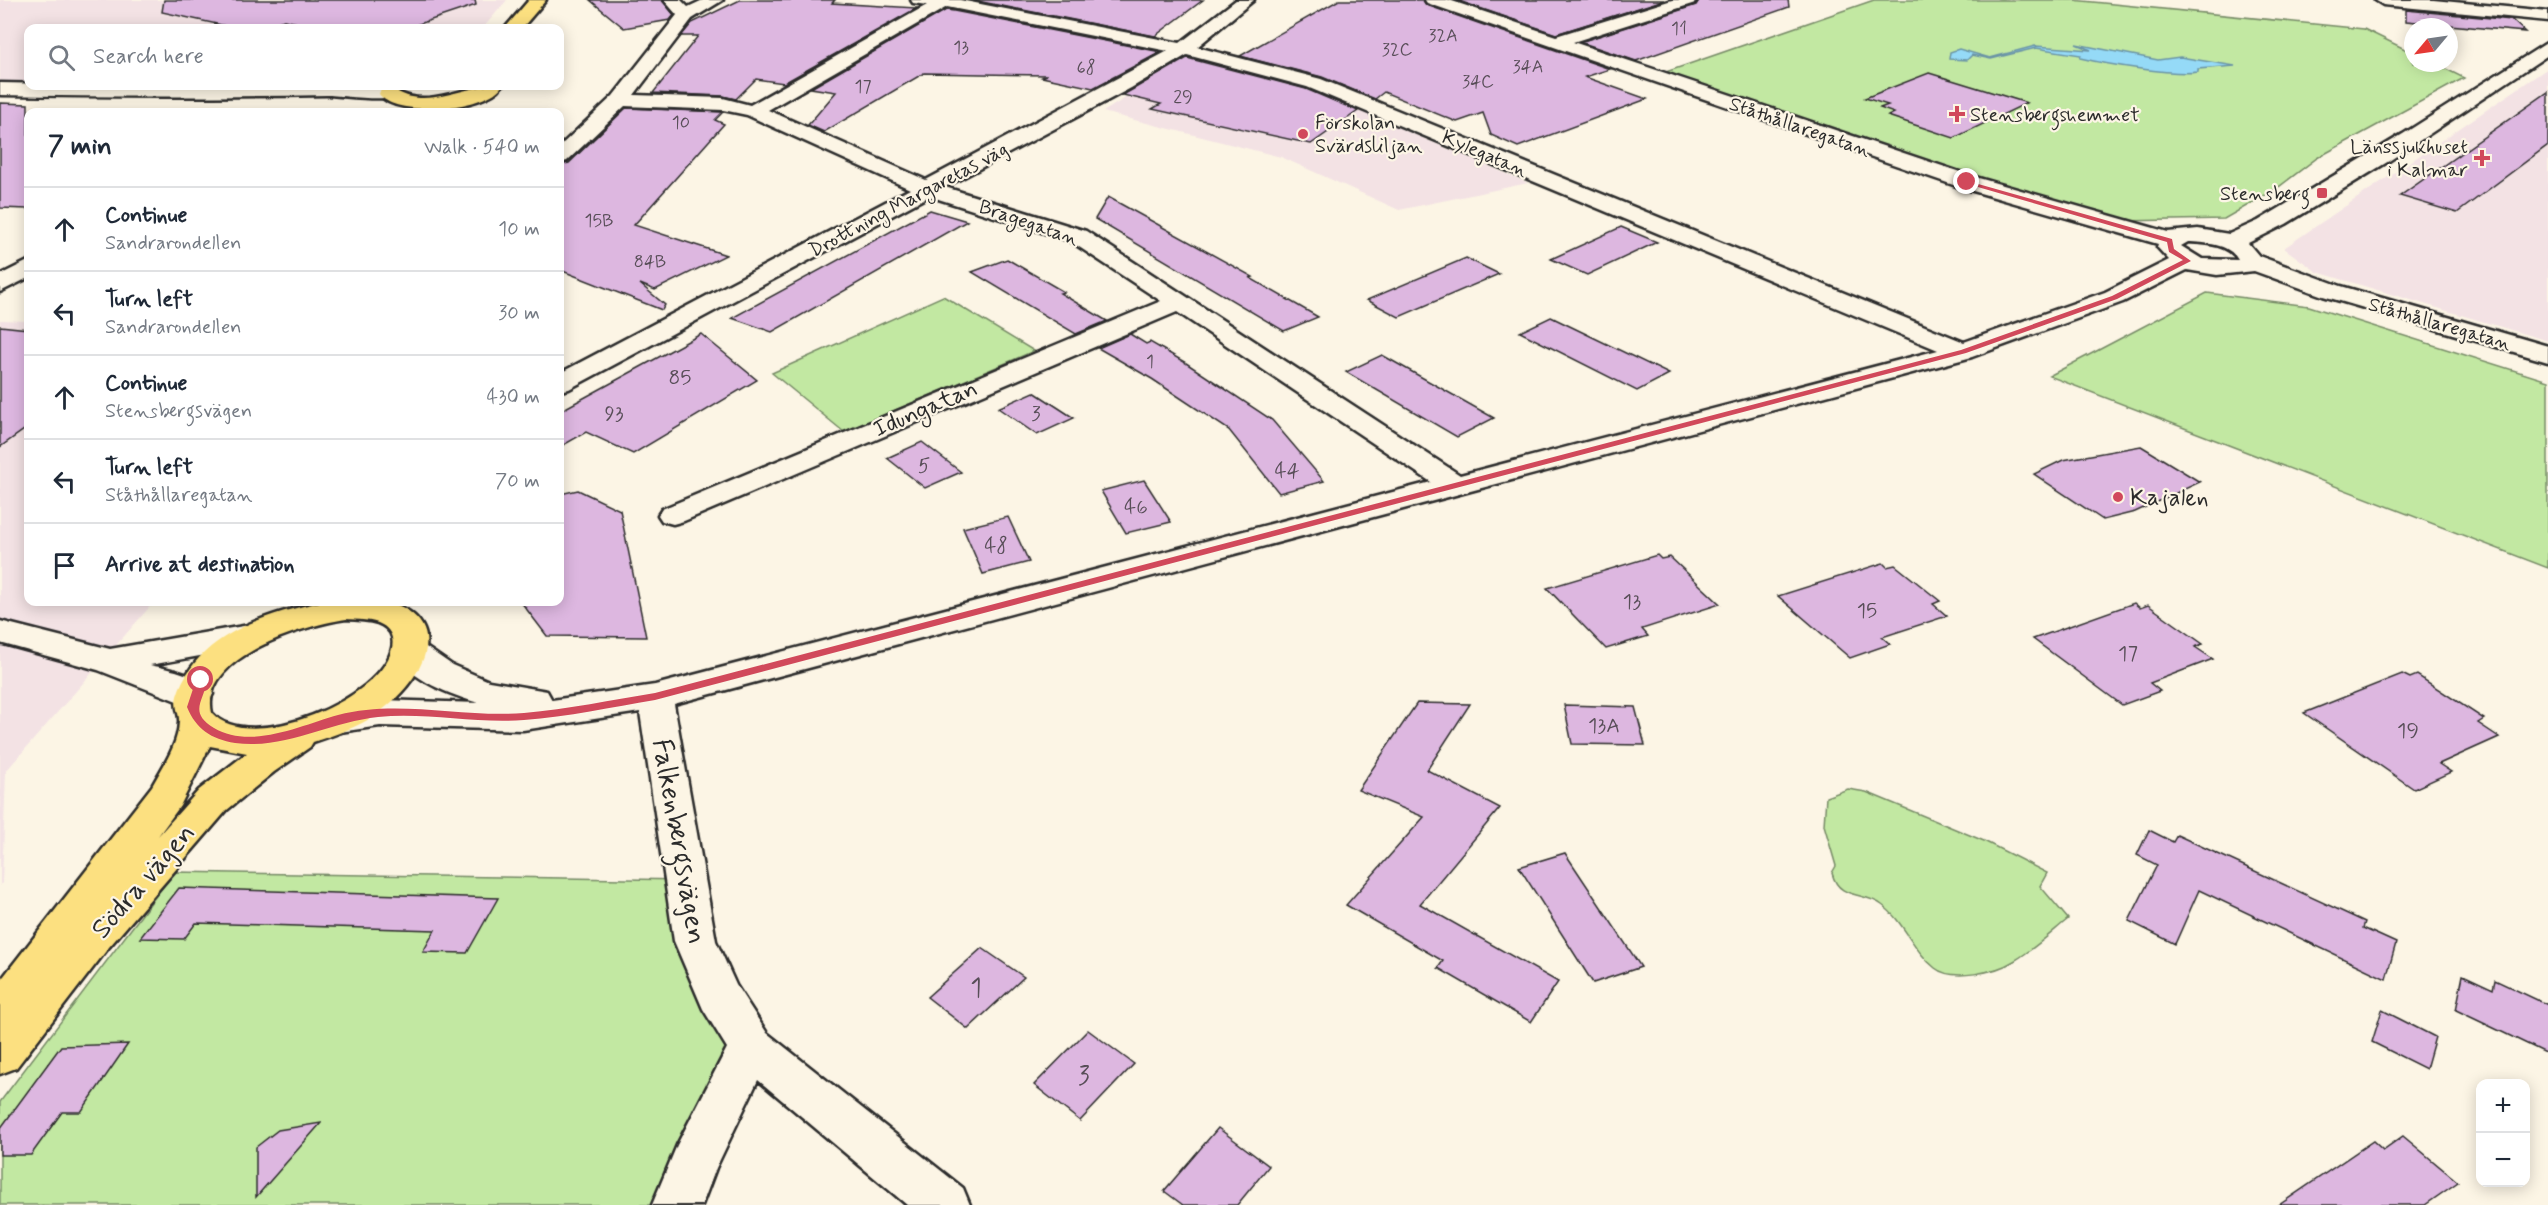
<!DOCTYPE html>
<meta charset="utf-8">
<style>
body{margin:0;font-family:Mynerve,sans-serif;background:#f6f6f7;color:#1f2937}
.controls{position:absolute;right:18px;bottom:18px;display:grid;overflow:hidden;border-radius:12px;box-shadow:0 3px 15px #0003}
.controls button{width:54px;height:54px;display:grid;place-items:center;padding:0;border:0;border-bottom:2px solid #e0e1e3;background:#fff;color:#1f2937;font:30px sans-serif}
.compass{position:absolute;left:2404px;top:18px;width:54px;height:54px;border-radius:50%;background:#fff;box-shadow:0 3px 15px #0003;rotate:241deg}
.stop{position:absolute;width:18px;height:18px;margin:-14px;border:4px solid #d1495b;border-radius:50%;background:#fff}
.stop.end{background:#d1495b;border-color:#fff;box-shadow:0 2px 6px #0008}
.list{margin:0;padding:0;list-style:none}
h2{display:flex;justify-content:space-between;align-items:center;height:78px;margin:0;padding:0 24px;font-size:26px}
h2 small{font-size:20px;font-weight:400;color:#747a83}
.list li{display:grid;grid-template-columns:39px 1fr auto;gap:18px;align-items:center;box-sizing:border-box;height:84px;padding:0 24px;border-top:2px solid #e0e1e3}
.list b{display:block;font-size:22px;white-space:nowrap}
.list p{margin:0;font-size:20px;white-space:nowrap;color:#747a83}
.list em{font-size:20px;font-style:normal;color:#747a83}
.icon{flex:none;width:33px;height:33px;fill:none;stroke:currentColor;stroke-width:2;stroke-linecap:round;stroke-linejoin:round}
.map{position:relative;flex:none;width:2548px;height:1205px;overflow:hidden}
.search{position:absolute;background:#fff;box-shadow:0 3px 15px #0003;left:24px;top:24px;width:540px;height:66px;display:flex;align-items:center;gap:15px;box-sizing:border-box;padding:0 21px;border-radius:12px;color:#747a83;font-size:22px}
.panel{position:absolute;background:#fff;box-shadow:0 3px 15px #0003;left:24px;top:108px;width:540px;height:498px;border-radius:12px}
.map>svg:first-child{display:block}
.built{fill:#f3e2e4}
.green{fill:#c2e8a2;stroke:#768a66;stroke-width:1.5}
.water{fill:#95daf7;stroke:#6b94a5;stroke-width:1.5}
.building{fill:#ddb7e0;stroke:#2b2b2b;stroke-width:1.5}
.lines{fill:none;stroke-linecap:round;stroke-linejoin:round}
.minor-casing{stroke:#2b2b2b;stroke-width:5}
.major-casing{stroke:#2b2b2b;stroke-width:5}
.minor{fill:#fcf5e5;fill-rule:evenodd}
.major{fill:#fce080;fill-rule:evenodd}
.route{fill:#d1495b}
.poi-dot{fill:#d1495b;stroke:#fcf5e5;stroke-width:2}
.labels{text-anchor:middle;stroke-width:4.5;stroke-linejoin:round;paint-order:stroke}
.far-number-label{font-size:18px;fill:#584e58}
.far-poi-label{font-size:20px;fill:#2b2b2b;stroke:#fcf5e5;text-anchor:start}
.far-street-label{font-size:20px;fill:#2b2b2b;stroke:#fcf5e5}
.number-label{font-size:21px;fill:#584e58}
.street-label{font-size:24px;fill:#2b2b2b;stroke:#fcf5e5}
.poi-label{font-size:24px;fill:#2b2b2b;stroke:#fcf5e5;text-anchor:start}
.near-number-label{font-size:26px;fill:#584e58}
.near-street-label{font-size:28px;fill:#2b2b2b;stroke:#fcf5e5}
</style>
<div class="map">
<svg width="2548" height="1205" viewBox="0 0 2548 1205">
<rect width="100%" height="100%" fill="#fcf5e5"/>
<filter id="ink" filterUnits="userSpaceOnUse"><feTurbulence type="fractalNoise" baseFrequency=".0167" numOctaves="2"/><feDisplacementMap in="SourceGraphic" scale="12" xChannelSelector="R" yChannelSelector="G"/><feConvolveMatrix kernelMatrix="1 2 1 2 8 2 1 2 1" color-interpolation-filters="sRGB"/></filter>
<g filter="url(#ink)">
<g class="built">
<polygon points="0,0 507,0 483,28 28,28 28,84 0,85"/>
<polygon points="1191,57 1263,73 1301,86 1528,183 1399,210 1281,157 1103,112"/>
<polygon points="2548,68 2548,341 2317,272 2284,248"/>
<polygon points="0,320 28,321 28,602 154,602 6,771 2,883 0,886"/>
</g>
<g class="green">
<polygon points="1874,0 2073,0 2364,29 2413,53 2413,63 2434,63 2464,78 2317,158 2276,189 2224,219 2120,221 1971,175 1663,73"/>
<polygon points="2207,293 2309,306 2548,381 2548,568 2049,376"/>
<polygon points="943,296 1034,351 844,432 772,373"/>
<path d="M1848,789L1866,792L1984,841L2047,873L2040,886L2068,919C2051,933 2033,950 2014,961C1997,972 1952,982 1935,968C1914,952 1904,921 1882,905C1864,891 1839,901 1832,873L1836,866L1824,825L1826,797Z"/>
<polygon points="174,872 687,880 751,1047 677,1205 0,1205 0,1102"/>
</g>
<path class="water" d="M2076,44L2158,60L2180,57L2235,66L2198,69V72C2174,76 2105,64 2080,58L2081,55L2036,48L1991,59L1972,55L1967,60L1949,59L1950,52L1959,49L1990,58L2035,46L2091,50Z"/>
<g class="building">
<polygon points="164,0 475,0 476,5 407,28 321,28 284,20 258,28 235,28 162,12"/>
<polygon points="590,0 662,0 674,15 670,20 624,28"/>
<polygon points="740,0 835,0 832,3 917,8 784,83 756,79 736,99 723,96 653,93 698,36 681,36 692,23"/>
<polygon points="972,0 1203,0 1155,36"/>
<polygon points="1339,0 1423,0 1426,5 1610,69 1585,77 1647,99 1518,147 1491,135 1483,113 1457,122 1384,92 1375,99 1322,77 1240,56"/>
<polygon points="1456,0 1664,0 1556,34"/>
<polygon points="1699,0 1788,0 1789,7 1636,61 1580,42 1696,5"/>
<polygon points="946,10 954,11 1161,52 1093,88 1042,77 1047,75 924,73 824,132 808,125 836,92 811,88"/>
<polygon points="2406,10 2512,20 2525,32 2406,21"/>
<polygon points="1187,58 1306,89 1358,111 1311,144 1152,109 1161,104 1123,95"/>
<polygon points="1929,73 2027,103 1954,138 1888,116 1894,113 1880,108 1888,105 1865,98"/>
<polygon points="2548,92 2548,145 2457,213 2400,196"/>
<polygon points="0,103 28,104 28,209 0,208"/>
<polygon points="626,108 723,112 715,120 724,124 634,225 726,255 655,290 640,284 665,305 662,310 560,270 560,165 569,163"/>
<polygon points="1108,197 1253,277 1250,278 1318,317 1284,331 1095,219"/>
<polygon points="930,210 967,221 772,332 732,318"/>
<polygon points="1621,227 1657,242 1587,275 1551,259"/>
<polygon points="1466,258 1499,274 1399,317 1367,300"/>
<polygon points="1007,259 1064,292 1060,293 1107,321 1076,334 972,272"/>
<polygon points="1551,317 1669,374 1637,391 1520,332"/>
<polygon points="0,326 28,329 28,427 0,447"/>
<polygon points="701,334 757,380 633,454 586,432 560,447 560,411"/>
<polygon points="1130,334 1146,344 1150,342 1186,363 1272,420 1324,481 1279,493 1229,430 1152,379 1098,348"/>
<polygon points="1382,355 1494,418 1457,437 1346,372"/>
<polygon points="1034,392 1074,418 1037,435 998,408"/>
<polygon points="922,442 961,472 925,488 887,458"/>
<polygon points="2141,446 2200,482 2135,512 2103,520 2034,474 2063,460"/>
<polygon points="1144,480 1171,522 1126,533 1101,491"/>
<polygon points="578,490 620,510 646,637 547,636 521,602 560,602 560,494"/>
<polygon points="1008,517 1029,562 983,574 963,528"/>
<polygon points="1657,555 1661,559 1670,557 1720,604 1642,629 1648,636 1606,649 1547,588"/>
<polygon points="1883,563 1887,567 1895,565 1940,601 1933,604 1947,616 1882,637 1890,644 1850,658 1778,596"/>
<polygon points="2134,603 2140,608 2148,605 2203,644 2195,647 2213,659 2150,683 2160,691 2122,705 2033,639"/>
<polygon points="2402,674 2410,678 2417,675 2484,719 2478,723 2499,737 2439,764 2451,772 2414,789 2304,713"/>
<polygon points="1417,703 1470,704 1427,770 1500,808 1420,904 1558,982 1531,1022 1438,968 1443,961 1346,905 1424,817 1358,790"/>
<polygon points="1564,705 1635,707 1645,745 1572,744"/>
<polygon points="2149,830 2173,842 2177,835 2365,922 2363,928 2396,943 2386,979 2199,890 2175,944 2129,921 2157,865 2137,855"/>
<polygon points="1565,853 1641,967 1593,983 1519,867"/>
<polygon points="179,888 498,898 467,953 423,952 435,930 196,923 184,939 140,938"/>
<polygon points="982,948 1024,977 968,1029 927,997"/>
<polygon points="2463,975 2493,989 2495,980 2548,1005 2548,1054 2456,1010"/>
<polygon points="2382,1010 2435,1037 2426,1069 2372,1042"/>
<polygon points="1088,1030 1134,1064 1080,1121 1034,1085"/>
<polygon points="128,1044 81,1112 62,1112 31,1155 0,1155 0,1129 61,1046"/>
<polygon points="321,1123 256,1197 256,1147 278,1130"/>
<polygon points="1218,1128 1269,1166 1237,1205 1183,1205 1164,1191"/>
<polygon points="2403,1136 2458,1182 2425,1205 2279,1205 2373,1141 2383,1150"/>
</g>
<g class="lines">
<g class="minor-casing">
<g id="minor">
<path d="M664,0H681L688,7L703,0H723L692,19L634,95L723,98L750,105L927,5L913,3L911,0H960L1180,43L1236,0H1254L1197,47L1321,79L1964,342L2105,292L2169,260L2157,247L2158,244L1959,187L1427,3L1425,0H1449L1556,36L1672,0H1697L1695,3L1573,42L1975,177L2168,232L2198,229L2229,234L2258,221L2403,134L2548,42V55L2389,161L2286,224L2248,243L2259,256L2341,286L2548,346V362L2323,296L2254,271L2217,275L2187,270L2123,302L1972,357L674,704L716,941L736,985L767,1033L963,1188L970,1205H907L758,1080L716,1168L702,1205H652L677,1145L727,1048L703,1009L674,941L640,712L523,730L380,726L340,732L327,728L322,719L327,710L380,700L479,703C450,695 411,680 394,653L399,645L411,641L423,645L452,665L489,681L547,691L552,700L655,685L1431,482L1177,312L684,521L673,524L662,521L658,515L662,509L1161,301L1070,241L929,196L569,389L560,391V373L910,189L747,115L723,110L625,106L567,161L560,163V146L613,96L677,15ZM947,7L1168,51L926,180L768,110ZM1187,55L1307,87L1938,350L1460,475L1086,231L945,187L1131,88ZM2188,242C2205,243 2229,243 2238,260L2202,259L2181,246Z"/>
<polygon points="2375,0 2433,0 2548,11 2548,21 2383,5"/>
<path d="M0,83L149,86H365L395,90L397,94C391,103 340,95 326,95C217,97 109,97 0,95Z"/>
<polygon points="28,261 28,278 0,292 0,275"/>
<path d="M0,621L110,649L255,624L267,627L272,635L267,643L255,646L150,665C171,670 201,674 213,694L208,703L195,706L182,703L98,670L0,643Z"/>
</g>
</g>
<g class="major-casing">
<g id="major">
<polygon points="529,0 546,0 522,28 505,28"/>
<path d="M382,86H400L398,92C431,110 469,82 502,86C487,109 396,119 379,94Z"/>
<path d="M321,602C347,602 384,595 407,610C453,640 407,693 377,714C358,727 335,735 313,742L310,747L274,772L227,810L109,947L16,1068L0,1074V981L152,786C163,766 178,745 179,722C180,714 174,707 177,696C196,635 266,614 321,602ZM346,619C358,620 372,619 382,625C391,630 394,639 392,648C382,699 249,755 212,713C199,656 306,625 346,619ZM210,746L247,753L199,790L158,836L180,806Z"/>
</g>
</g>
<use href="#minor" class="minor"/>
<use href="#major" class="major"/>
</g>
</g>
<path class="route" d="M1964,180L2172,239L2174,249L2191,261L2117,299L1966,353L655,700C612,707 568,717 524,720C476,724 426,712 378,717C329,722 285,750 235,743C211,739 196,729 187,707L196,680L205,677C210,697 184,710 214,728C251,750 302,725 338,715C398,699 463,718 524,713C568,709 612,700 655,693L1961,350L2112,296L2183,260L2169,252L2167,242L1964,183Z"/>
<g class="poi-dot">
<path d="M1954 105h6v6h6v6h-6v6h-6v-6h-6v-6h6z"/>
<circle cx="1303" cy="134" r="6"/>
<path d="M2479 149h6v6h6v6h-6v6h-6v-6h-6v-6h6z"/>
<rect x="2316" y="187" width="12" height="12" rx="3"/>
<circle cx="2118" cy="497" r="6"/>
</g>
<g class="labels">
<g class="far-number-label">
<text x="1679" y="34">11</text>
<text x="1443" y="41">32A</text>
<text x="961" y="53">13</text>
<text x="1397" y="55">32C</text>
<text x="1528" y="72">34A</text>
<text x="1086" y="73">68</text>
<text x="1478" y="87">34C</text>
<text x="863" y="92">17</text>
<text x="1183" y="102">29</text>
<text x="681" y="128">10</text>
<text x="599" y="226">15B</text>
<text x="650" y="267">84B</text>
<text x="1150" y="367">1</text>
</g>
<g class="far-poi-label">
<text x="1970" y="121">Stensbergshemmet</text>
<text x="1315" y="129">Förskolan<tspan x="1315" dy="23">Svärdsliljan</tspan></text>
<text x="2468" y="153" text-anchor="end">Länssjukhuset<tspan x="2468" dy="23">i Kalmar</tspan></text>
<text x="2310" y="200" text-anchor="end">Stensberg</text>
</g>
<g class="far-street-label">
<text transform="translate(1800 126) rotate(19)" y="7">Ståthållaregatan</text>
<text transform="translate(1485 153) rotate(23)" y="7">Kylegatan</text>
<text transform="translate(908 199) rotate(-28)" y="7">Drottning Margaretas väg</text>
<text transform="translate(1029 222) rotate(19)" y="7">Bragegatan</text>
<text transform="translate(2440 323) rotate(16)" y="7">Ståthållaregatan</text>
</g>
<g class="number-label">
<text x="680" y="384">85</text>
<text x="614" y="420">93</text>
<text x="1036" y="420">3</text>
<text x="924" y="472">5</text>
<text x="1287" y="477">44</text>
<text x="1136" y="513">46</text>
<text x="996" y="552">48</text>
<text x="1632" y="608">13</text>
<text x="1867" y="617">15</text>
<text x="2128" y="660">17</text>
<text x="1604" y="732">13A</text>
<text x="2408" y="737">19</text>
</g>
<g class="street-label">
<text transform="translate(925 408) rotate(-23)" y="8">Idungatan</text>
</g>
<g class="poi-label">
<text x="2130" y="505">Kajalen</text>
</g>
<g class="near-number-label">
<text x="976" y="996">1</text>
<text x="1084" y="1084">3</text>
</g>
<g class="near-street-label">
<text transform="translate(681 841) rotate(80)" y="10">Falkenbergsvägen</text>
<text transform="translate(142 880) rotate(-49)" y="10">Södra vägen</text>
</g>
</g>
</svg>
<div class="controls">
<button>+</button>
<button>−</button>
</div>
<svg class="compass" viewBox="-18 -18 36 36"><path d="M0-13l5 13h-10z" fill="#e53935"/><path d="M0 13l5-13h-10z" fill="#747a83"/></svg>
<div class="stop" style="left:201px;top:680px"></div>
<div class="stop end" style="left:1967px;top:182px"></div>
<div class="search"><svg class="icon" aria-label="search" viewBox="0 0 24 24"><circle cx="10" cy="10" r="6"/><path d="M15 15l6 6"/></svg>Search here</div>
<section class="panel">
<h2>7 min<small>Walk · 540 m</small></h2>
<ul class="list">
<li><svg class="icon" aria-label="ahead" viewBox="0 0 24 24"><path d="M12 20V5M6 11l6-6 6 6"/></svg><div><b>Continue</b><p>Sandrarondellen</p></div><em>10 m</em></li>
<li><svg class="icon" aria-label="left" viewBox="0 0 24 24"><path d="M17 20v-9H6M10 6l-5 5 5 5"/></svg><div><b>Turn left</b><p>Sandrarondellen</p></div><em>30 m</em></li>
<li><svg class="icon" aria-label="ahead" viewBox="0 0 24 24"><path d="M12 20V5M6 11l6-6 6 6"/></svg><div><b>Continue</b><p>Stensbergsvägen</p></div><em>430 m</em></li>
<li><svg class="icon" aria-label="left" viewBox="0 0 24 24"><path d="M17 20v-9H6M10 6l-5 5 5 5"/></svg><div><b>Turn left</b><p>Ståthållaregatan</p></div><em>70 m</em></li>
<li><svg class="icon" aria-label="arrive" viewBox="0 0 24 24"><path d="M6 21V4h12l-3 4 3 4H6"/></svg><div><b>Arrive at destination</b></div></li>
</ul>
</section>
</div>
